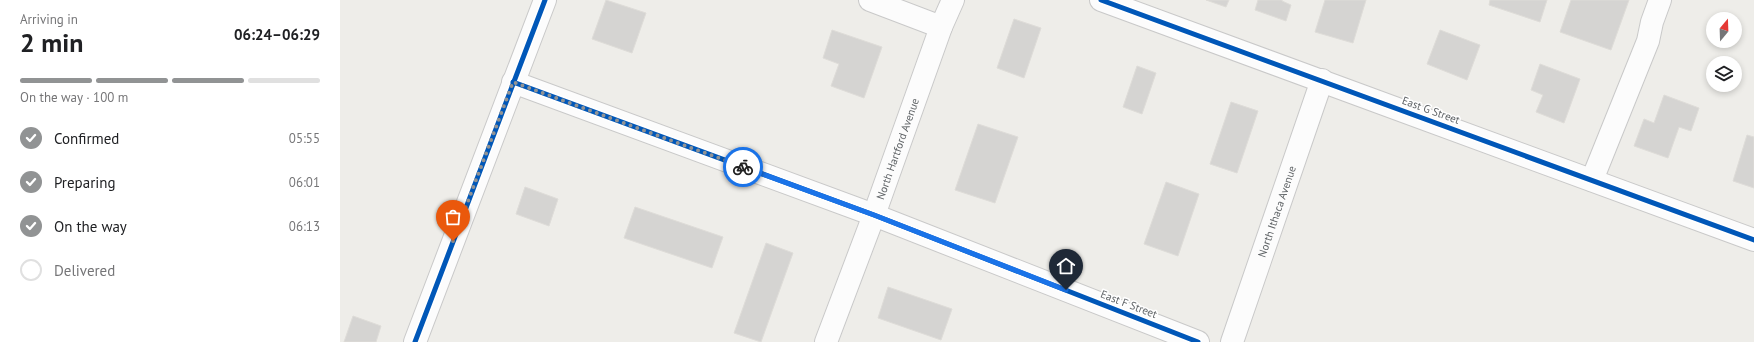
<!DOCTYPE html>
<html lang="en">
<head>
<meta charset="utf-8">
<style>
  :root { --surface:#fff; --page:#f2f2f2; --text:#202124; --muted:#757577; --line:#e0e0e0; --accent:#919394 }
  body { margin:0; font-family:"PT Sans",sans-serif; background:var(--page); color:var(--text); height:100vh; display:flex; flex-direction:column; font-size:15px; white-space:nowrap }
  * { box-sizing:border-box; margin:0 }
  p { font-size:13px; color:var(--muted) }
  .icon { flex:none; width:22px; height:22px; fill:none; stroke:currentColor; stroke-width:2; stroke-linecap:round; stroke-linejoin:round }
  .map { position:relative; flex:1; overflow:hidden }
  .panel { display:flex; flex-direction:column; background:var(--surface); width:340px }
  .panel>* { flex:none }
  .needle { width:26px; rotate:19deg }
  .fabs { position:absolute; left:1366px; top:12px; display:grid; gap:8px }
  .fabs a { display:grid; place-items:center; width:36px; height:36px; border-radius:50%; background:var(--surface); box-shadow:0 2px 6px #0003; font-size:20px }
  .pin { position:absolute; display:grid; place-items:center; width:34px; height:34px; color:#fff; margin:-41px -17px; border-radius:50% 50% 50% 0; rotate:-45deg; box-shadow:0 0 4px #0007 }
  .pin .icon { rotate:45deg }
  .courier { position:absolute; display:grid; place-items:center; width:40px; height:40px; margin:-20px; border:3px solid #1a73e8; border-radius:50%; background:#fff; color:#222; box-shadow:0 1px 5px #0007 }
  .summary em { font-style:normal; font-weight:700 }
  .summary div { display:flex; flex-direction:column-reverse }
  .summary { display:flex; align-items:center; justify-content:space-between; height:68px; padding:0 20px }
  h1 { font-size:26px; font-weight:700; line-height:30px }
  .bar { display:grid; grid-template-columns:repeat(4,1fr); gap:6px 4px; align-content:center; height:48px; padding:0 20px }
  .bar i { height:5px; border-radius:3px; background:var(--line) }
  .bar .selected { background:var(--accent) }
  .bar p { grid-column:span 4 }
  ol { padding:0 20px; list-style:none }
  li { display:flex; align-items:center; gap:12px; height:44px }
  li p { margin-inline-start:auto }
  li .icon { padding:4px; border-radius:50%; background:var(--accent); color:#fff; stroke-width:4 }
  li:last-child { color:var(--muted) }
  li i { width:22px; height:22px; border:2px solid var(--line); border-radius:50% }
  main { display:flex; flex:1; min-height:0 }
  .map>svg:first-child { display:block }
  .building { fill:#d5d4d2; stroke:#dedcd8 }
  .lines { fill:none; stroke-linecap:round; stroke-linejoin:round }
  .minor-casing { stroke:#c9c9c9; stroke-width:24 }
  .minor { stroke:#fcfcfc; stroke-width:22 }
  .cycleway-casing { stroke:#fff; stroke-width:8 }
  .cycleway { stroke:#0057b8; stroke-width:5 }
  .done { stroke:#919394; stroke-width:4; stroke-dasharray:0 7.2 }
  .route { stroke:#1a73e8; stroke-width:5 }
  .labels { text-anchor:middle; stroke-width:3; stroke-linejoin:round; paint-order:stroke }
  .street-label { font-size:11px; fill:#5f6366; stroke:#fff }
</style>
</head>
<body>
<main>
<section class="panel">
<div class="summary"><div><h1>2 min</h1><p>Arriving in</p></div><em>06:24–06:29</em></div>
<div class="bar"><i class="selected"></i><i class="selected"></i><i class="selected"></i><i></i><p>On the way · 100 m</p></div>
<ol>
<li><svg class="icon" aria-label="check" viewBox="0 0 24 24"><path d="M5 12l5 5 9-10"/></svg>Confirmed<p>05:55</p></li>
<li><svg class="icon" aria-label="check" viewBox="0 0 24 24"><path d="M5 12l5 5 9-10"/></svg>Preparing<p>06:01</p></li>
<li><svg class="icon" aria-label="check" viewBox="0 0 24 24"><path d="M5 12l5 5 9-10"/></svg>On the way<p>06:13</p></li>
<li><i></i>Delivered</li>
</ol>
</section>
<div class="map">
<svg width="1414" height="342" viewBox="0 0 1414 342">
  <rect width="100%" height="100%" fill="#eeede9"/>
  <g class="building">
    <polygon points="266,0 306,13 292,53 252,39"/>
    <polygon points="866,0 889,0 886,7"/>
    <polygon points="918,0 942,0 942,1 951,5 946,21 915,10"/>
    <polygon points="985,0 1026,0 1013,43 975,32"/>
    <polygon points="1150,0 1207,0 1200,22 1149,5"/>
    <polygon points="1231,0 1289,0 1271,50 1220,32"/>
    <polygon points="674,19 701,28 684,78 657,68"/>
    <polygon points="492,30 542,47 524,98 491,86 499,64 483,58"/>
    <polygon points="1100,30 1140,45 1127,80 1087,64"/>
    <polygon points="1200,64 1240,79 1224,123 1196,112 1203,95 1191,90"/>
    <polygon points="797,66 816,73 802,114 783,107"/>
    <polygon points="1324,95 1359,108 1351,131 1339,127 1328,158 1294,146 1304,119 1314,123"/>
    <polygon points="891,102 918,111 897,173 870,164"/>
    <polygon points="638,124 678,137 655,203 615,190"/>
    <polygon points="1407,135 1414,137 1414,188 1393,181"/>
    <polygon points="826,182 859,194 838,256 804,244"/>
    <polygon points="185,187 218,199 209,226 176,214"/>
    <polygon points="295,207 383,237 372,268 284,238"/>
    <polygon points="426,243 453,253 421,342 394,333"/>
    <polygon points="548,287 612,309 601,340 538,318"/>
    <polygon points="13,316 41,326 36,342 4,342"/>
  </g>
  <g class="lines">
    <g class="minor-casing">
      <g id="minor">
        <polyline points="530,0 601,27"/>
        <polyline points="761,0 1414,240"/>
        <polyline points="173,82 534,215 858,342"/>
        <polyline points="1252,180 1308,41 1312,22 1320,0"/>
        <polyline points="75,342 205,0"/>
        <path id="s1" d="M486 342 534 215 601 27 613 0"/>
        <path id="s2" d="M892 342 982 80"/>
      </g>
    </g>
    <use href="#minor" class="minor"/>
    <g class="cycleway-casing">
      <g id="cycleway">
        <polyline points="761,0 1414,240"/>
        <polyline points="173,82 534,215 858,342"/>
        <polyline points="75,342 205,0"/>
      </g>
    </g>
    <use href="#cycleway" class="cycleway"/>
  </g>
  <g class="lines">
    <polyline class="done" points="113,241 173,82 403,167"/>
    <polyline class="route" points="403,167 534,215 726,290"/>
  </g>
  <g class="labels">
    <g class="street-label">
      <text transform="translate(1091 110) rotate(20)" y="4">East G Street</text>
      <text dy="4" stroke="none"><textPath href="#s1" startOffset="206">North Hartford Avenue</textPath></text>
      <text dy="4" stroke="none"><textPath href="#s2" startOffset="138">North Ithaca Avenue</textPath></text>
      <text transform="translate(789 304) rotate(21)" y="4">East F Street</text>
    </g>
  </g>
</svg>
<div class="fabs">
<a><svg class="needle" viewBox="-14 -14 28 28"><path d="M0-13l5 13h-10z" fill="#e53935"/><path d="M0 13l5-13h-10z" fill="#757577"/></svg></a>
<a><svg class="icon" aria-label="layers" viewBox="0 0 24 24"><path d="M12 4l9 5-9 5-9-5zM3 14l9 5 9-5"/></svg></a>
</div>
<div class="pin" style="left:113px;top:241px;background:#ea580c"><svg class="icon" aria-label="bag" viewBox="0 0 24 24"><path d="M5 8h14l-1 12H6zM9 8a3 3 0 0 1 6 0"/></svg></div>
<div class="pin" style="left:726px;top:290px;background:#1f2937"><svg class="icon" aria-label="home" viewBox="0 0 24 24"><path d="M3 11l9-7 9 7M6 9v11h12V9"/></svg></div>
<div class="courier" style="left:403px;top:167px"><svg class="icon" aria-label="bike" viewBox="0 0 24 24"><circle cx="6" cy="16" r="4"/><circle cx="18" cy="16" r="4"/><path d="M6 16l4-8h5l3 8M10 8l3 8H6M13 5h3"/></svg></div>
</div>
</main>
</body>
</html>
